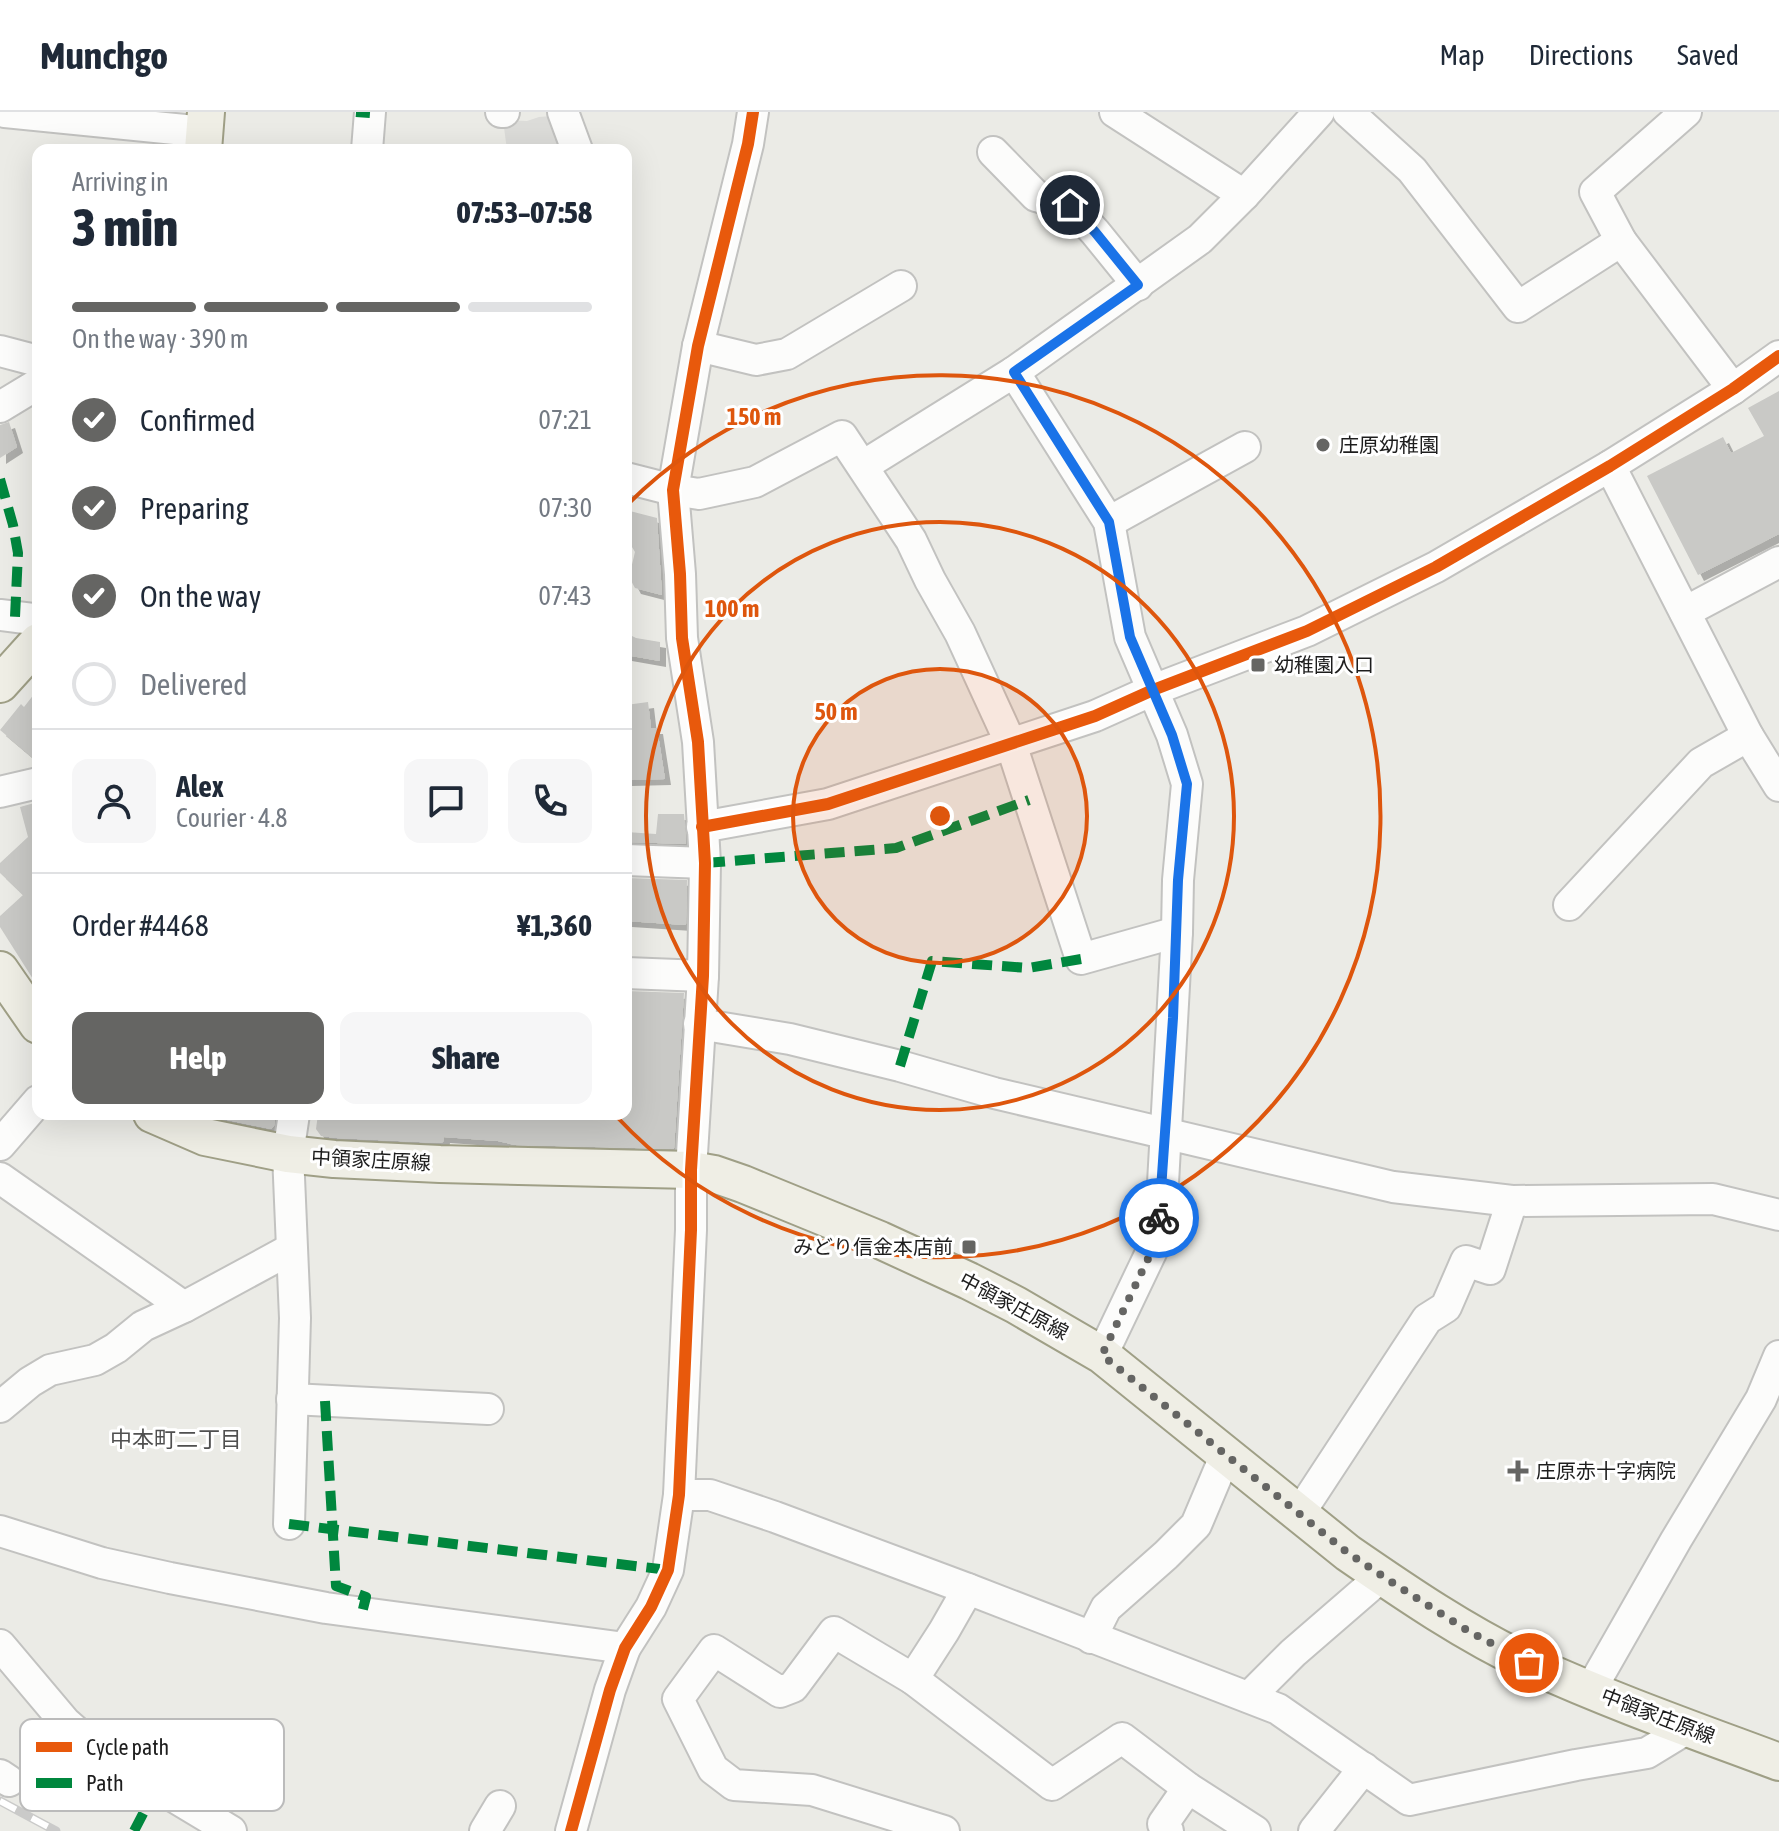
<!DOCTYPE html>
<html lang="en">
<head>
<meta charset="utf-8">
<style>
  :root { --surface:#fff; --page:#f6f6f7; --text:#1f2937; --muted:#747a83; --line:#e0e1e3; --accent:#656563 }
  body { margin:0; font-family:"Asap Condensed","Noto Sans JP",sans-serif; background:var(--page); color:var(--text); height:100vh; display:flex; flex-direction:column; font-size:30px; white-space:nowrap }
  * { box-sizing:border-box; margin:0 }
  p { font-size:26px; color:var(--muted) }
  .icon { flex:none; width:44px; height:44px; fill:none; stroke:currentColor; stroke-width:2; stroke-linecap:round; stroke-linejoin:round }
  .map { position:relative; flex:1; overflow:hidden }
  .sheet { position:absolute; left:32px; top:32px; width:600px; height:976px; display:flex; flex-direction:column; background:var(--surface); border-radius:16px; box-shadow:0 8px 32px #0002 }
  .sheet>* { flex:none }
  .pin { position:absolute; display:grid; place-items:center; width:68px; height:68px; color:#fff; margin:-34px; border:4px solid #fff; border-radius:50%; box-shadow:0 2px 8px #0007 }
  .courier { position:absolute; display:grid; place-items:center; width:80px; height:80px; margin:-40px; border:6px solid #1a73e8; border-radius:50%; background:#fff; color:#222; box-shadow:0 2px 10px #0007 }
  .head em { font-style:normal; font-weight:800 }
  .head div { display:flex; flex-direction:column-reverse }
  .head { display:flex; align-items:center; justify-content:space-between; height:136px; padding:0 40px }
  h1 { font-size:52px; font-weight:800; line-height:60px }
  .bar { display:grid; grid-template-columns:repeat(4,1fr); gap:12px 8px; align-content:center; height:96px; padding:0 40px }
  .bar i { height:10px; border-radius:6px; background:var(--line) }
  .bar .current { background:var(--accent) }
  .bar p { grid-column:span 4 }
  .line { display:flex; align-items:center; gap:20px; padding:0 40px; border-top:2px solid var(--line) }
  .line div { flex:1 }
  .round { display:grid; place-items:center; flex:none; width:84px; height:84px; border-radius:16px; background:var(--page) }
  ol { padding:0 40px; list-style:none }
  li { display:flex; align-items:center; gap:24px; height:88px }
  li p { margin-inline-start:auto }
  li .icon { padding:8px; border-radius:50%; background:var(--accent); color:#fff; stroke-width:4 }
  li:last-child { color:var(--muted) }
  li i { width:44px; height:44px; border:4px solid var(--line); border-radius:50% }
  .action { display:flex; gap:16px; margin-top:auto; padding:16px 40px }
  .action a { flex:1; height:92px; border-radius:16px; background:var(--accent); color:#fff; font-size:32px; font-weight:800; line-height:92px; text-align:center }
  .action a+a { background:var(--page); color:var(--text) }
  header { display:flex; align-items:center; gap:48px; box-sizing:border-box; height:112px; padding:0 40px; background:var(--surface); border-bottom:2px solid var(--line) }
  header strong { font-size:38px }
  nav { display:flex; gap:44px; margin-inline-start:auto; font-size:28px }
  .map>svg:first-child { display:block }
  .parking { fill:#dcdcd9 }
  .building { fill:#c9c9c6; filter:url(#shadow) }
  .lines { fill:none; stroke-linecap:round; stroke-linejoin:round }
  .minor-casing { stroke:#c2c2c0; stroke-width:34 }
  .major-casing { stroke:#9f9f86; stroke-width:40 }
  .minor { stroke:#fcfcfb; stroke-width:30 }
  .major { stroke:#efeee5; stroke-width:36 }
  .rail-casing { stroke:#cacac9; stroke-width:9 }
  .rail { stroke:#fff; stroke-width:6; stroke-dasharray:18; stroke-linecap:butt }
  .quiet { stroke:#00873e; stroke-width:10; stroke-dasharray:20 10; stroke-linecap:butt }
  .cycleway-casing { stroke:#fff; stroke-width:17 }
  .cycleway { stroke:#e8590c; stroke-width:12 }
  .done { stroke:#656563; stroke-width:8; stroke-dasharray:0 14.4 }
  .route { stroke:#1a73e8; stroke-width:10 }
  .ring { fill:none; stroke:#de560d; stroke-width:4 }
  .poi-dot { fill:#656563; stroke:#fff; stroke-width:3 }
  .labels { text-anchor:middle; stroke-width:6; stroke-linejoin:round; paint-order:stroke }
  .poi-label { font-size:20px; fill:#1d1d1d; stroke:#fff; text-anchor:start }
  .street-label { font-size:20px; fill:#1d1d1d; stroke:#fff }
  .neighbourhood-label { font-size:22px; fill:#505050; stroke:#fff }
  .key { fill:#fff; stroke:#bbb; stroke-width:2 }
  .key-label { font-size:22px; fill:#1d1d1d }
  .centre { fill:#de560d; stroke:#fff; stroke-width:4 }
  .ring-label { font-size:24px; text-anchor:middle; font-weight:bold; fill:#de560d; stroke:#fff; stroke-width:6; stroke-linejoin:round; paint-order:stroke }
</style>
</head>
<body>
<header>
<strong>Munchgo</strong>
<nav><a>Map</a><a>Directions</a><a>Saved</a></nav>
</header>
<div class="map">
<svg width="1779" height="1719" viewBox="0 0 1779 1719">
  <defs>
    <filter id="shadow"><feDropShadow dx="6" dy="6" stdDeviation="0" flood-color="#0004"/></filter>
  </defs>
  <rect width="100%" height="100%" fill="#ebebe6"/>
  <polygon class="parking" points="552,4 567,38 507,38 503,8 527,9 539,5"/>
  <g class="building">
    <polygon points="1779,279 1779,422 1698,463 1647,364 1723,325 1731,341 1764,324 1748,296"/>
    <polygon points="9,310 17,335 0,346 0,313"/>
    <polygon points="626,398 657,406 662,483 635,476 629,465 635,440 626,425"/>
    <polygon points="626,521 636,526 660,530 660,549 626,543"/>
    <polygon points="38,577 38,650 0,618 21,592 24,595"/>
    <polygon points="648,590 651,616 657,616 665,667 626,668 626,593"/>
    <polygon points="38,690 38,875 0,815 0,804 23,783 0,761 0,751 28,725 20,695"/>
    <polygon points="658,702 684,702 686,732 626,730 626,720 656,722"/>
    <polygon points="626,766 687,768 686,813 626,809"/>
    <polygon points="626,879 684,881 674,1037 515,1033 498,1029 444,1025 443,1030 440,1031 336,1026 321,1024 316,1017 318,1002 626,1002"/>
    <polygon points="214,1002 276,1002 274,1014 271,1017 213,1005"/>
  </g>
  <g class="lines">
    <g class="minor-casing">
      <g id="minor">
        <polyline points="5,0 205,20"/>
        <polyline points="501,0 504,0"/>
        <polyline points="563,0 577,38"/>
        <polyline points="1115,0 1244,83"/>
        <polyline points="1348,0 1412,58 1518,195 1621,129 1733,277"/>
        <polyline points="367,38 370,0"/>
        <polyline points="993,40 1036,84 1070,93 1095,120 1138,173"/>
        <polyline points="1621,129 1595,80 1686,0"/>
        <polyline points="698,234 756,248 787,242 901,174"/>
        <polyline points="0,239 38,249"/>
        <polyline points="1014,260 1109,410 1130,525 1172,623 1187,672 1178,768 1177,820 1162,1089 1156,1130 1102,1243"/>
        <polyline points="0,295 38,272"/>
        <polyline points="863,354 1014,260 1200,127 1244,83 1319,0"/>
        <polyline points="1610,354 1748,624 1779,674"/>
        <polyline points="626,366 673,378 699,382 755,370 842,324 911,428 930,468 960,521 1011,632 1081,847 1177,820"/>
        <polyline points="1109,410 1245,335"/>
        <polyline points="1685,500 1779,450"/>
        <polyline points="0,503 33,507 38,506"/>
        <polyline points="0,680 38,671"/>
        <polyline points="702,715 828,692 1095,604 1153,578 1307,519 1436,455 1610,354 1733,277 1779,244"/>
        <polyline points="626,748 705,751"/>
        <polyline points="1569,793 1701,651 1748,624"/>
        <polyline points="626,861 703,864"/>
        <polyline points="699,912 790,927 900,954 994,981 1393,1075 1512,1089 1713,1087 1779,1103"/>
        <polyline points="0,1033 38,989"/>
        <polyline points="0,1066 184,1195"/>
        <polyline points="292,1287 488,1297"/>
        <polyline points="0,1295 30,1270 50,1258 95,1248 116,1236 143,1214 184,1195 291,1137"/>
        <polyline points="679,1383 710,1383 775,1405 968,1477 1278,1597 1409,1688 1576,1653 1647,1641 1688,1616"/>
        <polyline points="1299,1402 1427,1207 1446,1195 1466,1149 1490,1157 1512,1089"/>
        <polyline points="289,1412 295,1206 288,1042 294,1002"/>
        <polyline points="0,1419 102,1451 170,1466 326,1496 625,1536"/>
        <polyline points="968,1477 944,1519 913,1567 1052,1673 1122,1626 1188,1676 1255,1719"/>
        <polyline points="1091,1526 1106,1496 1166,1443 1196,1413 1226,1342"/>
        <polyline points="0,1533 65,1610 98,1639 231,1719"/>
        <polyline points="913,1567 834,1520 793,1575 780,1580 714,1538 678,1587 713,1657 734,1673 812,1678 944,1719"/>
        <polyline points="1591,1577 1676,1428 1761,1287 1779,1244"/>
        <polyline points="1249,1585 1293,1541 1382,1464"/>
        <polyline points="0,1663 9,1669"/>
        <polyline points="485,1719 500,1694"/>
        <polyline points="571,1719 610,1578 625,1536 651,1495 668,1458 679,1383 691,1118 691,1058 703,864 705,751 698,630 682,526 680,462 673,378 698,234 748,32 753,0"/>
        <polyline points="1168,1719 1163,1712 1188,1676"/>
        <polyline points="1314,1719 1364,1656"/>
      </g>
    </g>
    <g class="major-casing">
      <g id="major">
        <polyline points="203,38 206,0"/>
        <polyline points="0,572 38,530"/>
        <polyline points="0,858 38,913"/>
        <path d="M152 1002 205 1025 288 1042 334 1047 440 1052 691 1058 714 1062 743 1072 880 1128 969 1169 1016 1193 1102 1243 1348 1441C1406 1481 1466 1522 1530 1552 1611 1589 1696 1619 1779 1650"/>
      </g>
    </g>
    <use href="#minor" class="minor"/>
    <use href="#major" class="major"/>
    <g class="rail-casing">
      <polyline id="rail" points="0,1689 56,1719"/>
    </g>
    <use href="#rail" class="rail"/>
    <g class="quiet">
      <polyline points="356,0 370,1"/>
      <polyline points="0,367 13,413 18,441 15,505"/>
      <polyline points="705,751 896,736 1029,688"/>
      <polyline points="900,954 932,849 1028,856 1081,847"/>
      <polyline points="325,1289 336,1474 366,1485 362,1501"/>
      <polyline points="289,1412 668,1458"/>
      <polyline points="134,1719 157,1675"/>
    </g>
    <g class="cycleway-casing">
      <g id="cycleway">
        <polyline points="702,715 828,692 1095,604 1153,578 1307,519 1436,455 1610,354 1733,277 1779,244"/>
        <polyline points="571,1719 610,1578 625,1536 651,1495 668,1458 679,1383 691,1118 691,1058 703,864 705,751 698,630 682,526 680,462 673,378 698,234 748,32 753,0"/>
      </g>
    </g>
    <use href="#cycleway" class="cycleway"/>
  </g>
  <g class="lines">
    <polyline class="done" points="1159,1106 1156,1130 1102,1243 1348,1441 1396,1473 1470,1520 1529,1551"/>
    <polyline class="route" points="1070,93 1095,120 1138,173 1014,260 1109,410 1130,525 1172,623 1187,672 1178,768 1173,906 1159,1106"/>
  </g>
  <circle cx="940" cy="704" r="147" fill="#de560d" fill-opacity=".12"/>
  <g class="ring">
    <circle cx="940" cy="704" r="147"/>
    <circle cx="940" cy="704" r="294"/>
    <path d="M628 392A441 441 0 1 1 617 1005"/>
  </g>
  <g class="poi-dot">
    <circle cx="1323" cy="333" r="8"/>
    <rect x="1250" y="545" width="16" height="16" rx="4"/>
    <rect x="961" y="1127" width="16" height="16" rx="4"/>
    <path d="M1514 1347h8v8h8v8h-8v8h-8v-8h-8v-8h8z"/>
  </g>
  <g class="labels">
    <g class="poi-label">
      <text x="1339" y="340">庄原幼稚園</text>
      <text x="1274" y="560">幼稚園入口</text>
      <text x="953" y="1142" text-anchor="end">みどり信金本店前</text>
      <text x="1536" y="1366">庄原赤十字病院</text>
    </g>
    <g class="street-label">
      <text transform="translate(371 1048) rotate(3)" y="7">中領家庄原線</text>
      <text transform="translate(1014 1194) rotate(28)" y="7">中領家庄原線</text>
      <text transform="translate(1658 1604) rotate(21)" y="7">中領家庄原線</text>
    </g>
    <g class="neighbourhood-label">
      <text x="176" y="1335">中本町二丁目</text>
    </g>
  </g>
  <rect x="20" y="1607" width="264" height="92" rx="12" class="key"/>
  <rect x="36" y="1630" width="36" height="10" fill="#e8590c"/>
  <rect x="36" y="1666" width="36" height="10" fill="#00873e"/>
  <g class="key-label">
    <text x="86" y="1643">Cycle path</text>
    <text x="86" y="1679">Path</text>
  </g>
  <circle cx="940" cy="704" r="12" class="centre"/>
  <g class="ring-label">
    <text x="754" y="313">150 m</text>
    <text x="732" y="505">100 m</text>
    <text x="836" y="608">50 m</text>
  </g>
</svg>
<div class="pin" style="left:1529px;top:1551px;background:#ea580c"><svg class="icon" aria-label="bag" viewBox="0 0 24 24"><path d="M5 8h14l-1 12H6zM9 8a3 3 0 0 1 6 0"/></svg></div>
<div class="pin" style="left:1070px;top:93px;background:#1f2937"><svg class="icon" aria-label="home" viewBox="0 0 24 24"><path d="M3 11l9-7 9 7M6 9v11h12V9"/></svg></div>
<div class="courier" style="left:1159px;top:1106px"><svg class="icon" aria-label="bike" viewBox="0 0 24 24"><circle cx="6" cy="16" r="4"/><circle cx="18" cy="16" r="4"/><path d="M6 16l4-8h5l3 8M10 8l3 8H6M13 5h3"/></svg></div>
<section class="sheet">
<div class="head"><div><h1>3 min</h1><p>Arriving in</p></div><em>07:53–07:58</em></div>
<div class="bar"><i class="current"></i><i class="current"></i><i class="current"></i><i></i><p>On the way · 390 m</p></div>
<ol>
<li><svg class="icon" aria-label="check" viewBox="0 0 24 24"><path d="M5 12l5 5 9-10"/></svg>Confirmed<p>07:21</p></li>
<li><svg class="icon" aria-label="check" viewBox="0 0 24 24"><path d="M5 12l5 5 9-10"/></svg>Preparing<p>07:30</p></li>
<li><svg class="icon" aria-label="check" viewBox="0 0 24 24"><path d="M5 12l5 5 9-10"/></svg>On the way<p>07:43</p></li>
<li><i></i>Delivered</li>
</ol>
<div class="line" style="height:144px"><a class="round"><svg class="icon" aria-label="person" viewBox="0 0 24 24"><circle cx="12" cy="8" r="4"/><path d="M4 21q1-7 8-7t8 7"/></svg></a><div><b>Alex</b><p>Courier · 4.8</p></div><a class="round"><svg class="icon" aria-label="chat" viewBox="0 0 24 24"><path d="M4 5h16v11H9l-5 4z"/></svg></a><a class="round"><svg class="icon" aria-label="phone" viewBox="0 0 24 24"><path d="M5 4h4l2 5-3 2q2 4 5 5l2-3 5 2v4C11 20 4 13 5 4z"/></svg></a></div>
<div class="line" style="height:104px"><div>Order #4468</div><b>¥1,360</b></div>
<div class="action"><a>Help</a><a>Share</a></div>
</section>
</div>
</body>
</html>
